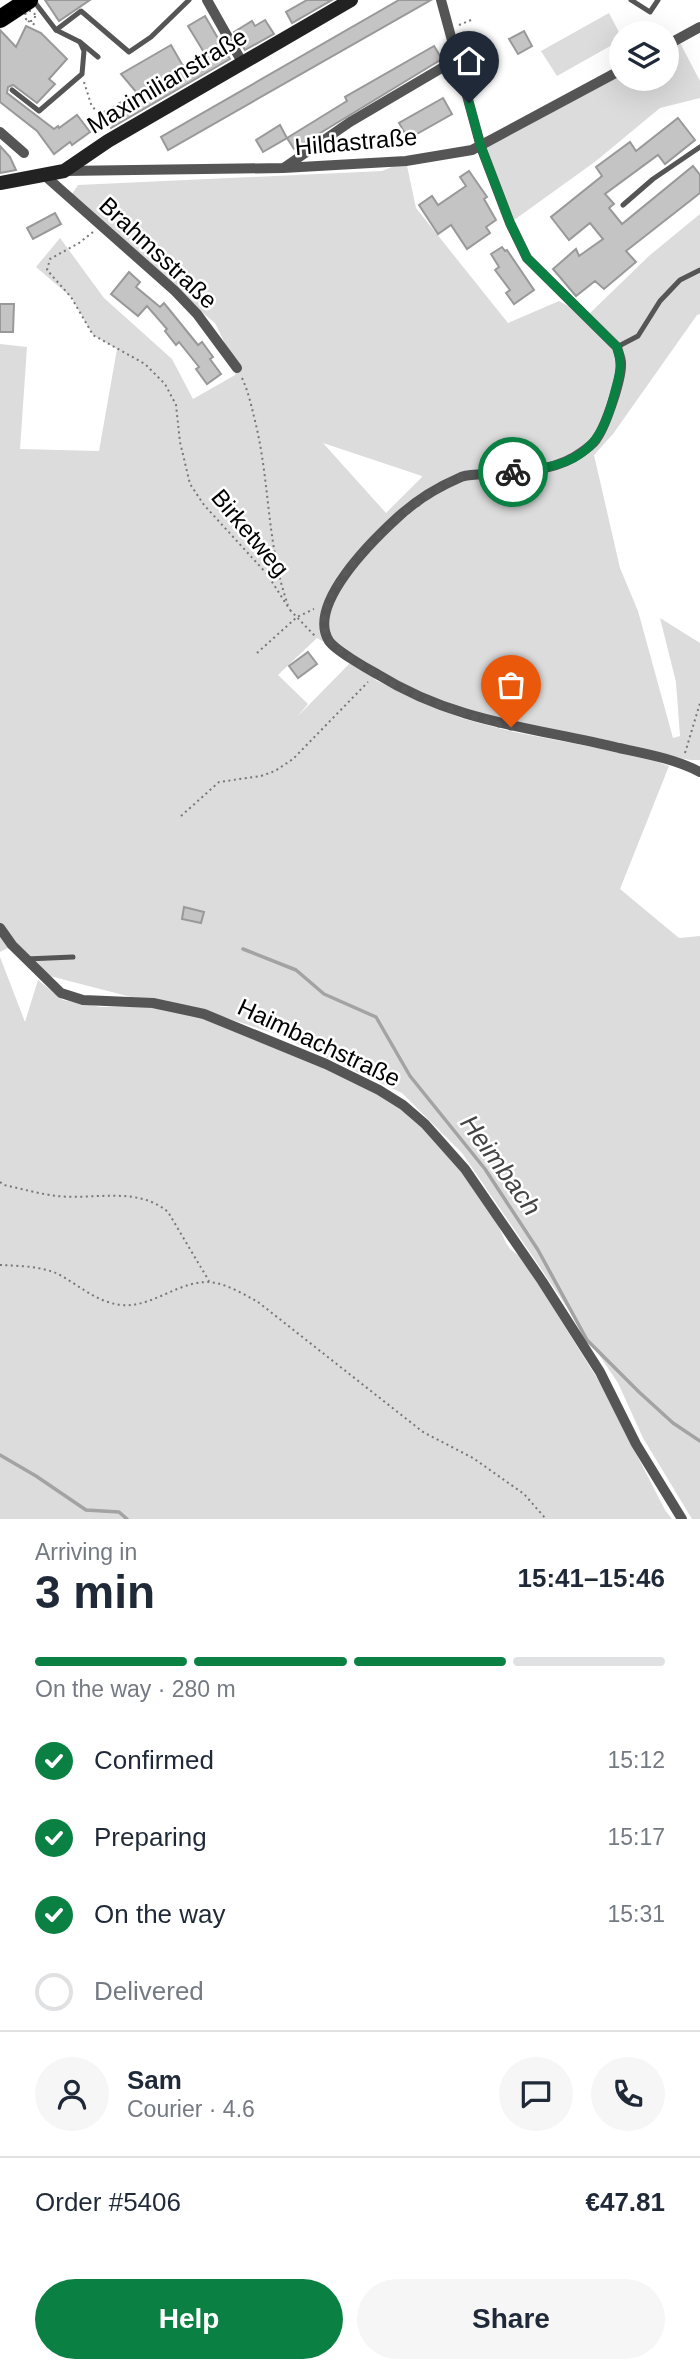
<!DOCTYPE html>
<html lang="en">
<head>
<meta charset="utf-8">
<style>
  :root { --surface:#fff; --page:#f6f6f7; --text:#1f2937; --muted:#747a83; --line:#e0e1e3; --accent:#0b8043 }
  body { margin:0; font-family:Arial,sans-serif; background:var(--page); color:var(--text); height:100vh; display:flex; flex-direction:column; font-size:26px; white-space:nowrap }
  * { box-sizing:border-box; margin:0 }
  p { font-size:23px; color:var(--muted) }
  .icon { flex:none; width:38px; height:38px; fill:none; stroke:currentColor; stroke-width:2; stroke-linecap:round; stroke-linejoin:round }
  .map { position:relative; height:1519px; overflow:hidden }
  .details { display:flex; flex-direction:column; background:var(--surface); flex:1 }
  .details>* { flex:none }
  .controls { position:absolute; left:609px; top:21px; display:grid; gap:14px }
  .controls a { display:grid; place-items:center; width:70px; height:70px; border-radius:50%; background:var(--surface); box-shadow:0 7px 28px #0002; font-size:35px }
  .pin { position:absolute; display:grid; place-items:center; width:60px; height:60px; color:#fff; margin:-72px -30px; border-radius:50% 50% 50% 0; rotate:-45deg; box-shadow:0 0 7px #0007 }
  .pin .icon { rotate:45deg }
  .courier { position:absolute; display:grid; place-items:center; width:70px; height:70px; margin:-35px; border:5px solid #0b8043; border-radius:50%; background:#fff; color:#222; box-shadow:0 2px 9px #0007 }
  .overview em { font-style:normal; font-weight:700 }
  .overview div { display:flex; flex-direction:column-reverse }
  .overview { display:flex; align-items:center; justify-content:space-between; height:119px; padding:0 35px }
  h1 { font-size:46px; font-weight:700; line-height:52px }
  .bar { display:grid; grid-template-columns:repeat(4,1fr); gap:10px 7px; align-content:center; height:84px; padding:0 35px }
  .bar i { height:9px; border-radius:5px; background:var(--line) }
  .bar .active { background:var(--accent) }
  .bar p { grid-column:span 4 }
  .line { display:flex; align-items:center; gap:18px; padding:0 35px; border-top:2px solid var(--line) }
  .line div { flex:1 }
  .round { display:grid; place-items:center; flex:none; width:74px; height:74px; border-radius:37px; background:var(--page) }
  ol { padding:0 35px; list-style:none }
  li { display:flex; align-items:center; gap:21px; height:77px }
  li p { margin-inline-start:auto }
  li .icon { padding:7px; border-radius:50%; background:var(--accent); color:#fff; stroke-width:4 }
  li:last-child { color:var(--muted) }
  li i { width:38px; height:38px; border:4px solid var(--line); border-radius:50% }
  .cta { display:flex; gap:14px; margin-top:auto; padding:14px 35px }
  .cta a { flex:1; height:80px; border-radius:42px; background:var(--accent); color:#fff; font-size:28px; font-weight:700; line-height:80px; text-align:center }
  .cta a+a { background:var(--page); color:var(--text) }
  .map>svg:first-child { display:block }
  .green { fill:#dcdcdc; fill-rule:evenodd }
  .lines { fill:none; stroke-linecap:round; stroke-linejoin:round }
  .stream { stroke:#a3a3a3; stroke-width:3.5 }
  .building { fill:#c4c4c4; stroke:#999; stroke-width:2 }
  .primary-casing { stroke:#dbdbdb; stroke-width:19 }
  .path { stroke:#777; stroke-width:2; stroke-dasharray:2 3.5; stroke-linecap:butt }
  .lane { stroke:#555; stroke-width:5 }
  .street { stroke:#555; stroke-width:10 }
  .secondary { stroke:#222; stroke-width:14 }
  .primary { stroke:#000; stroke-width:18 }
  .done { stroke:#595959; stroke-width:7; stroke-dasharray:0 12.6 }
  .route { stroke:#0b8043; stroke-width:9 }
  .labels { text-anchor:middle; stroke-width:5; stroke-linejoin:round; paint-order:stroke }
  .street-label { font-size:24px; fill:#000; stroke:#fff }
  .water-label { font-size:26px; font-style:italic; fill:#444; stroke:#fff }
</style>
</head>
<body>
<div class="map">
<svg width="700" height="1519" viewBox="0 0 700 1519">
  <rect width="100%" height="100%" fill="#fff"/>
  <g class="green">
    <polygon points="609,13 621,36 621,40 557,76 541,51"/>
    <polygon points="678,39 700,81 700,98 660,108 596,161 510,223 481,147 621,70 621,79 667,79 667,45"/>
    <path d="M406 161 416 208 508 323 559 301 587 316 650 255 700 214V314L697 315 613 434 594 455 620 568 638 611 673 738 680 736 676 682 660 618 700 643V760H690L538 729 447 704 356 662 377 681 461 718 509 731 644 757 669 766 620 889 679 938 700 936V1519H692L643 1438 618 1383 527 1248 462 1153 402 1093 276 1034 196 1008 131 997 42 974 13 945 0 952V344L27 347 20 449 99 451 117 349 93 335 71 297 36 267 60 238 104 298 172 359 193 399 235 375 237 368 215 323 175 291 72 194 78 185 382 171ZM323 443 422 476V477L386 513ZM317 638 353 660 297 717 308 704 278 675Z"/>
    <polygon points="0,957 25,1022 38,980 63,1000 101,1007 161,1006 207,1018 322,1063 396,1104 433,1134 486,1198 506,1243 510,1249 522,1258 600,1383 665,1510 672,1519 0,1519"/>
  </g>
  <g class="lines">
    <g class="stream">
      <polyline points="243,949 296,970 324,994 376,1017 410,1076 485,1169 538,1250 587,1340 639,1392 673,1423 700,1441"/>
      <polyline points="0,1455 36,1476 86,1510 119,1512 127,1519"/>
    </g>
  </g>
  <g class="building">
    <polygon points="45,0 90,0 59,21"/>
    <polygon points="307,0 332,0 292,23 286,12"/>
    <polygon points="399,0 431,0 168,150 161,137"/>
    <polygon points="205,16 230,59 111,128 102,113 137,93 121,74 171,45 183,66 205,54 188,26"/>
    <polygon points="265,20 274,34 245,50 234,32 252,21 255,26"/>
    <polygon points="26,26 41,33 67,59 49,79 55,84 37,103 13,85 8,87 7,93 54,129 58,126 59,128 77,115 90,132 72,145 70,142 54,154 37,131 0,102 0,30 16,47"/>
    <polygon points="524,31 532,46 518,54 509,39"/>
    <polygon points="434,46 442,59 294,149 287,138 347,101 345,97"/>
    <polygon points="443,98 452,114 408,139 399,123"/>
    <polygon points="678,118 695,140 665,164 658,155 605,194 614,204 609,208 622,224 693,166 700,175 700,193 626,251 636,262 604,289 595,281 576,296 553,269 576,249 579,256 603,239 590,223 569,240 551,217 602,176 596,167 630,142 636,151"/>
    <polygon points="280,125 287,138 263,152 256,140"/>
    <polygon points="0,146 10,157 16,170 0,173"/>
    <polygon points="469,171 487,197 484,199 496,220 486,227 490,233 467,249 451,225 438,234 419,205 432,196 438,205 466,186 460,177"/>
    <polygon points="55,213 61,224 33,239 27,228"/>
    <polygon points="502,247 505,251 507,250 534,290 514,304 506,293 510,290 495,270 499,267 491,254"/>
    <polygon points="129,272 140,282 136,287 160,307 164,303 198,345 202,342 213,357 210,359 221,374 207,384 196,369 199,367 179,342 176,345 165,331 167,329 147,306 138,316 111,294"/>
    <polygon points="0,304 14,304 13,332 0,332"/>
    <polygon points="308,652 317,664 298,678 289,666"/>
    <polygon points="184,907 204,912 201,923 182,919"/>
  </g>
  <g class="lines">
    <g class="primary-casing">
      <polyline id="primary" points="0,19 29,0"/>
    </g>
    <g class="path">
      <circle cx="30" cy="16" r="5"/>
      <polyline points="28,21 35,25"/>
      <polyline points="459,25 471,20"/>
      <polyline points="84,82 91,104 106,126"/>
      <polyline points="93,232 79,243 50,259 47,270 71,297 93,335 145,364 165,384 176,405 180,442 190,484 204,505 267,574 290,610"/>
      <path d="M242 378C249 393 252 409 256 425 270 484 267 547 288 605"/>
      <polyline points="290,610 315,636"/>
      <polyline points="257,653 297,617 314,609"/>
      <polyline points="685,753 700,703"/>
      <polyline points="181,816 219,782 261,776 275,771 293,759 368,682"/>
      <path d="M0 1182 4 1185C22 1189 40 1194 57 1196 94 1200 138 1186 168 1212L209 1281"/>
      <path d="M0 1265C19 1266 41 1266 58 1274 79 1285 96 1302 121 1305 152 1308 176 1282 208 1282 226 1283 243 1294 258 1302L423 1432 473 1458 524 1494 546 1519"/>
    </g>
    <g class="lane">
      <polyline points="33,0 56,30 80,42 98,57"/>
      <polyline points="631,0 650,12 658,0"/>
      <polyline points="56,30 81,11 129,52 151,37 189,0"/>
      <polyline points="12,90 39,111 82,74 84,51 80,42"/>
      <polyline points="623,205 653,179 700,147"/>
      <polyline points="617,347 638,336 660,301 680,280 700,270"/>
      <polyline points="26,959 73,957"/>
    </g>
    <g class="street">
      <polyline points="207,0 242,62"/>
      <path d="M441 0 481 147 510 223 527 258 617 347C618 352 621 358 621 363 622 378 606 425 597 438 594 444 587 448 582 452 554 473 518 471 485 474 477 475 466 474 459 478 438 487 414 502 397 518 373 540 306 605 329 641 335 650 366 668 377 674 456 723 532 727 619 748 647 754 675 759 700 772"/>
      <polyline points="667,45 700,27"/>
      <polyline points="0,132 24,153"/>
      <polyline points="285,167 350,122 457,59"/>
      <polyline points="64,171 283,168 406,161 472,150 621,70"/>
      <polyline points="43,174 175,291 197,314 237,368"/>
      <polyline points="0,928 12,945 61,993 83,1000 153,1003 204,1014 326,1064 379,1090 403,1105 425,1124 465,1169 542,1281 600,1372 636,1444 682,1519"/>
    </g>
    <polyline class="secondary" points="0,183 64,171 108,141 351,0"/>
    <use href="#primary" class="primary"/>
  </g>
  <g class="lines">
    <path class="done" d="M511 727C454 713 398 692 350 657 344 653 333 647 329 641 297 593 421 492 460 477 475 471 497 473 513 472"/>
    <path class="route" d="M469 103 481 147 510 223 527 258 617 347C623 368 619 375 614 395 599 456 572 466 513 472"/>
  </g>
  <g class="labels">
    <g class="street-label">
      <text transform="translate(167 81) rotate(-31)" y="8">Maximilianstraße</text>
      <text transform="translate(356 142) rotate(-5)" y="8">Hildastraße</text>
      <text transform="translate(158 253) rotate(43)" y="8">Brahmsstraße</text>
      <text transform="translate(250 533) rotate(50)" y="8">Birketweg</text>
      <text transform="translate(319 1043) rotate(25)" y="8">Haimbachstraße</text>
    </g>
    <g class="water-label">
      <text transform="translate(501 1165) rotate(54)" y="9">Heimbach</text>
    </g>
  </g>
</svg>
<div class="controls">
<a><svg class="icon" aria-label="layers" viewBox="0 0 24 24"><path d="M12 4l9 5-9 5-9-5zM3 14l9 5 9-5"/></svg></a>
</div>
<div class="pin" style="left:511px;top:727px;background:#ea580c"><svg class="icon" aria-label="bag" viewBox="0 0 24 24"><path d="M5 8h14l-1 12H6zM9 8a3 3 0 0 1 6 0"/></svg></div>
<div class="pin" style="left:469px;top:103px;background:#1f2937"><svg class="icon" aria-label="home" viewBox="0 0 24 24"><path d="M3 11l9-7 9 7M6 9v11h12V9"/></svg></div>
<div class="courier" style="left:513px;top:472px"><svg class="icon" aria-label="bike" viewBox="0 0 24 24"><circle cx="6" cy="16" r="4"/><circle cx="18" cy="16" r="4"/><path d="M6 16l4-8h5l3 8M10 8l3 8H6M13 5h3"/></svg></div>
</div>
<section class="details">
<div class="overview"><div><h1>3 min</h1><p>Arriving in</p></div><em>15:41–15:46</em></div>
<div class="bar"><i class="active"></i><i class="active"></i><i class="active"></i><i></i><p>On the way · 280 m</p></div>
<ol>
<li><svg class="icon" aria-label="check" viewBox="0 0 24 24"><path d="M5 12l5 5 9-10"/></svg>Confirmed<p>15:12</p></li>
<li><svg class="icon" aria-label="check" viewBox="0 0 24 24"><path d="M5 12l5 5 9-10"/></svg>Preparing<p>15:17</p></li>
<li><svg class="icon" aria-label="check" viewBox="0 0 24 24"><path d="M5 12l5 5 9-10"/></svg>On the way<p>15:31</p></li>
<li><i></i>Delivered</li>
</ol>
<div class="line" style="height:126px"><a class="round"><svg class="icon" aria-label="person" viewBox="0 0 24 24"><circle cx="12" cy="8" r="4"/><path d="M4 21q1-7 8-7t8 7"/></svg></a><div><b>Sam</b><p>Courier · 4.6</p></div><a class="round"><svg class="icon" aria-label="chat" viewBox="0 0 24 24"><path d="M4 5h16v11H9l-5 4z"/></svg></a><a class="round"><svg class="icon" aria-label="phone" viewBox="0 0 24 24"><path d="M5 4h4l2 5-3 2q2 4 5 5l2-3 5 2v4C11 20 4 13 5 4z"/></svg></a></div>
<div class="line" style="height:91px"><div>Order #5406</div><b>€47.81</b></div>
<div class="cta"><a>Help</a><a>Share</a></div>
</section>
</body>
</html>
